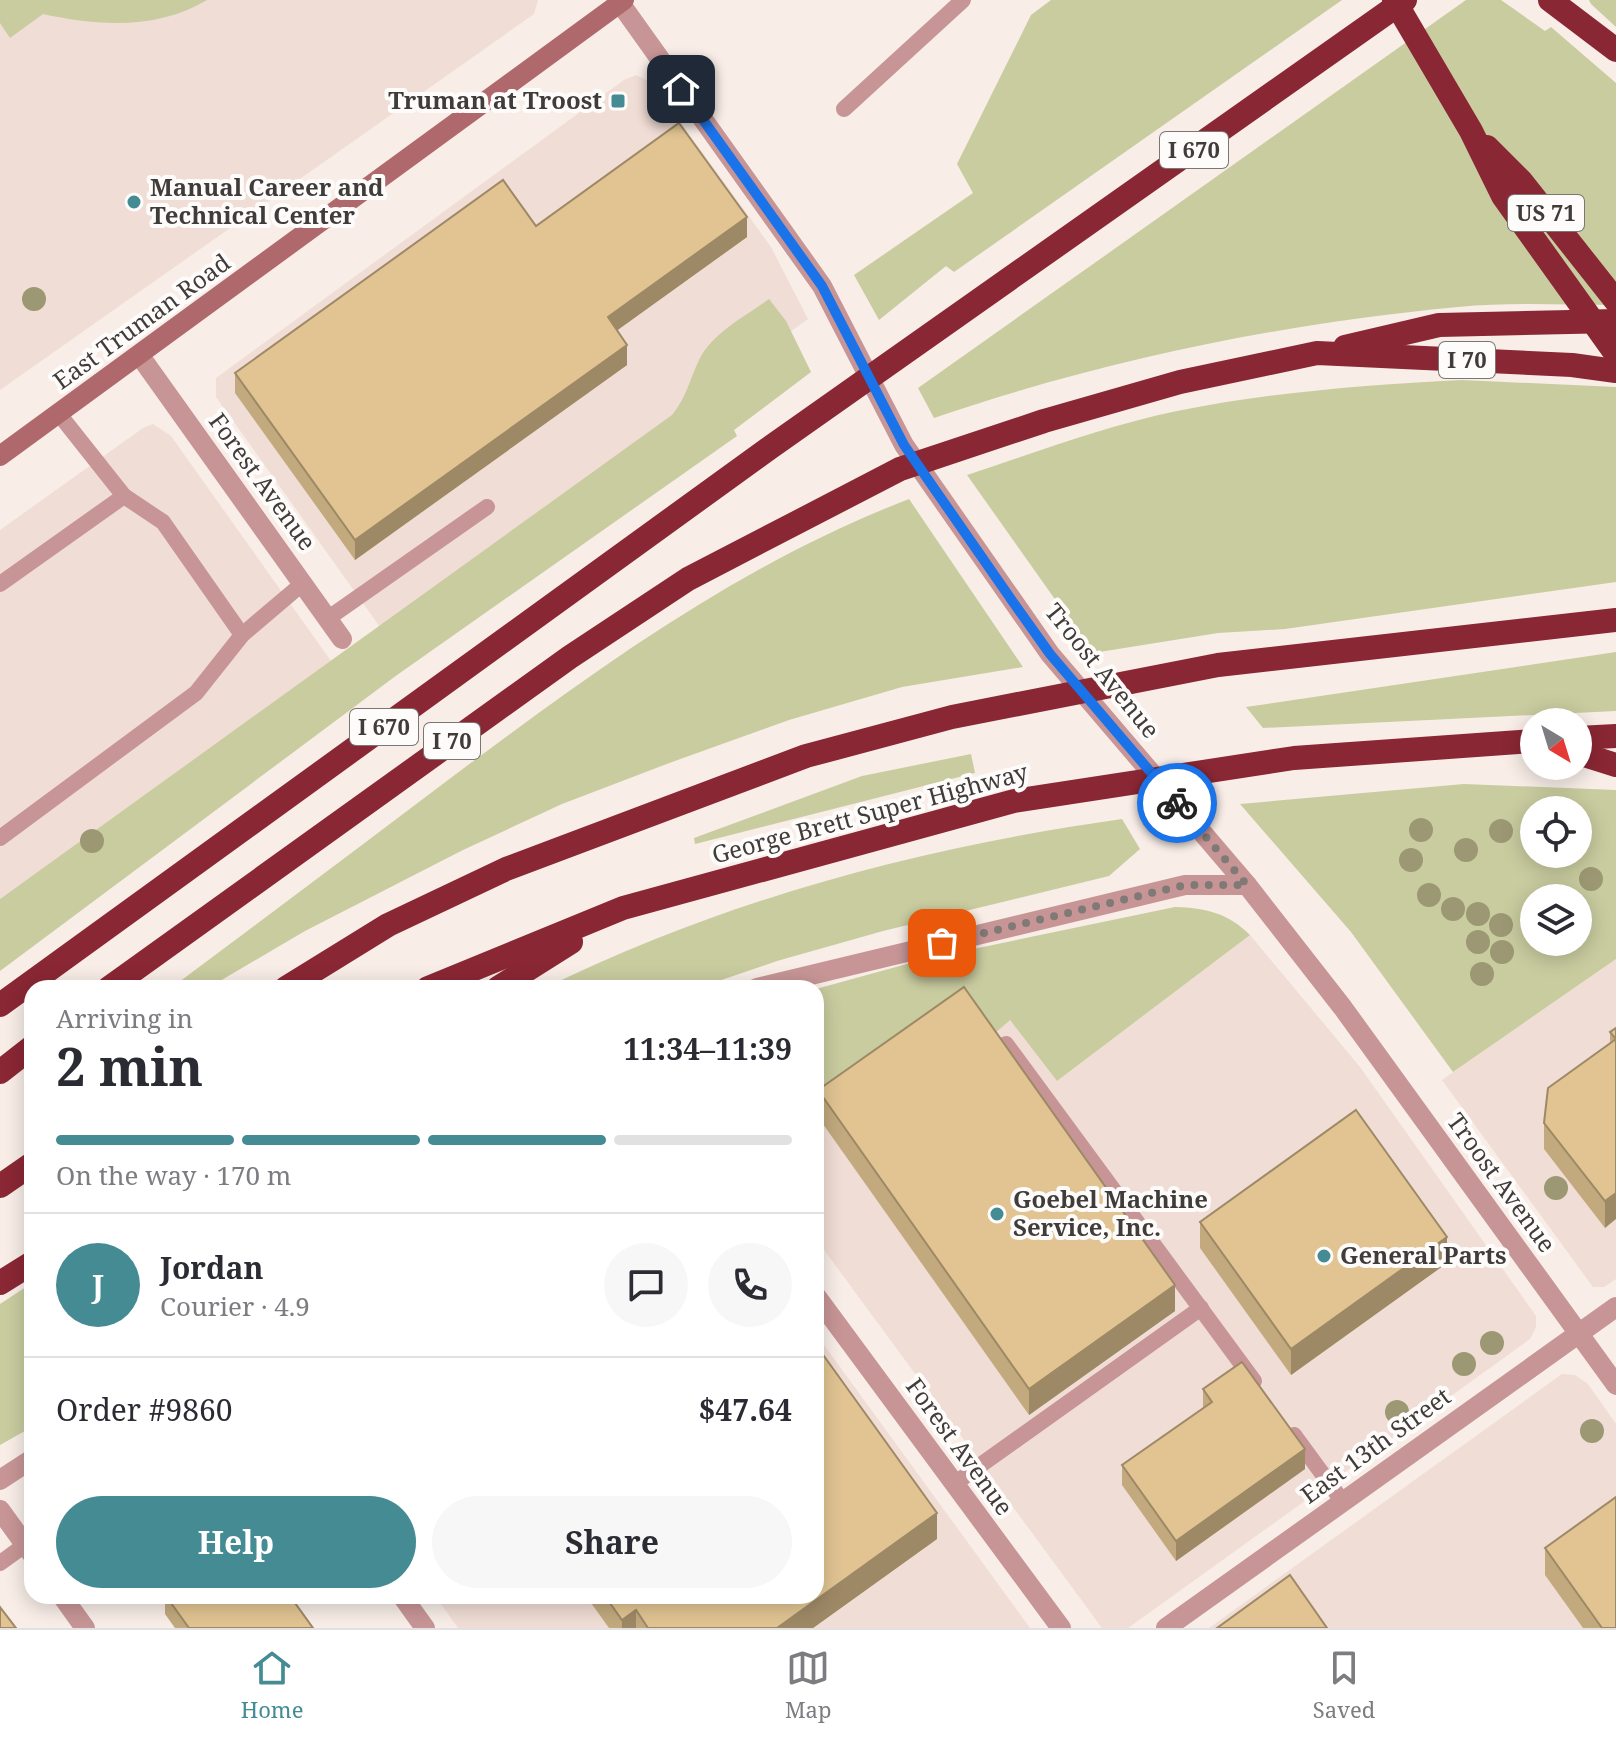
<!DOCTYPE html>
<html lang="en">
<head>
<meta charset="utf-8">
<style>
  :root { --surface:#fff; --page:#f7f7f7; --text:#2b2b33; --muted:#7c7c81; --line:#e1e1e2; --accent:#448b93 }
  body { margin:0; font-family:"Noto Serif",serif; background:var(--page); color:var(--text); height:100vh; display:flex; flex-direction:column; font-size:30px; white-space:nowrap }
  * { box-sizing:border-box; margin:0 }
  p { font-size:26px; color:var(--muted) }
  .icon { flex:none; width:44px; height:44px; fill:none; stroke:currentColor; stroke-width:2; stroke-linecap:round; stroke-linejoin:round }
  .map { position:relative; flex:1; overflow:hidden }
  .sheet { position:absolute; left:24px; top:980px; width:800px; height:624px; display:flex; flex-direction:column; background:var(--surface); border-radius:24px; box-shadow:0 4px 20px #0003 }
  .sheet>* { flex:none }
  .needle { width:52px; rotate:142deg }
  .buttons { position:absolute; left:1520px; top:708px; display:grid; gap:16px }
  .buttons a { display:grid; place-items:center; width:72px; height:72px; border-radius:50%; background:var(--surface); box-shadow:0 4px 20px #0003; font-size:40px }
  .pin { position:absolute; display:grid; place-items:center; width:68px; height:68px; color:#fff; margin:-34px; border-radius:16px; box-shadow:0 4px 12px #0006 }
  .courier { position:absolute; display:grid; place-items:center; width:80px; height:80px; margin:-40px; border:6px solid #1a73e8; border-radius:50%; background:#fff; color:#222; box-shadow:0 2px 10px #0007 }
  .overview em { font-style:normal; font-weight:700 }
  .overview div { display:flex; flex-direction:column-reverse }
  .overview { display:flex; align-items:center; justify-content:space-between; height:136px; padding:0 32px }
  h1 { font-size:52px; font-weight:700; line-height:60px }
  .bar { display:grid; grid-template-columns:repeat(4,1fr); gap:12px 8px; align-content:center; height:96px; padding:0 32px }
  .bar i { height:10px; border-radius:6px; background:var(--line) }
  .bar .selected { background:var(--accent) }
  .bar p { grid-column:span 4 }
  .line { display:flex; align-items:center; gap:20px; padding:0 32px; border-top:2px solid var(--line) }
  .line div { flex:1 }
  .round { display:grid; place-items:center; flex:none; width:84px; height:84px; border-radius:42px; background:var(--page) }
  .action { display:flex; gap:16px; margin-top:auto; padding:16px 32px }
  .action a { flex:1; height:92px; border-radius:48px; background:var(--accent); color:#fff; font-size:32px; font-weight:700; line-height:92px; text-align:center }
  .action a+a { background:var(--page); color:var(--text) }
  .dock { display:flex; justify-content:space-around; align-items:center; height:112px; border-top:2px solid var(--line); background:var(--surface); font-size:22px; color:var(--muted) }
  .dock a { display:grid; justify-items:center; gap:4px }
  .dock .selected { color:var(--accent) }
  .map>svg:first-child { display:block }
  .built { fill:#f0ddd5 }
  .green { fill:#c9cc9f; fill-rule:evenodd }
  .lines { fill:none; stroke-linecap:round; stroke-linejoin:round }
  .service { stroke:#c79596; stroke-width:16 }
  .minor { stroke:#c79596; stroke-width:20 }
  .tertiary { stroke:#c79596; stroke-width:20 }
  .secondary { stroke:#af696c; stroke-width:20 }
  .motorway { stroke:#8a2734; stroke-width:24 }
  .tree { fill:#9c9873 }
  .wall { fill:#c2a97e }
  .shaded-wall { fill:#9e8966 }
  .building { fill:#e1c492; stroke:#9e8966; stroke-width:2 }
  .done { stroke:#807a77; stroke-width:8; stroke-dasharray:0 14.4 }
  .route { stroke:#1a73e8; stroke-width:10 }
  .poi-dot { fill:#448b93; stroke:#fefcfb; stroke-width:3 }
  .labels { text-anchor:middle; stroke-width:8; stroke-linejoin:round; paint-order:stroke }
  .shield { fill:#fefcfb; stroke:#797674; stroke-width:2 }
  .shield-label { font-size:22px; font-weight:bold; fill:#403c3a }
  .poi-label { font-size:24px; font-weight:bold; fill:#403c3a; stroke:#fefcfb; text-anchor:start }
  .street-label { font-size:24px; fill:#403c3a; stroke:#fefcfb }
</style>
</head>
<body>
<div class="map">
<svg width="1616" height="1628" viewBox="0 0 1616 1628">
  <rect width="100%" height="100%" fill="#f8ede7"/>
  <g class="built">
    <polygon points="0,0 538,0 534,14 0,390"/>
    <polygon points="636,75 652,83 771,247 808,319 380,627 216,397 216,378 624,80"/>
    <polygon points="153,424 171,436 331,661 0,899 0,530 143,428"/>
    <polygon points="1250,935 1360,1067 1536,1316 1536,1327 1530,1339 1128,1628 1102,1628 816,1239 816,1105 967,998 1010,1020 1057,1081"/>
    <polygon points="1616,959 1616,1279 1604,1287 1593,1287 1442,1080"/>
    <polygon points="816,1334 1030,1628 458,1628 435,1596 816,1596"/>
    <polygon points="1562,1374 1575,1375 1588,1384 1616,1424 1616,1628 1209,1628"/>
  </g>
  <g class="green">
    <path d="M0 0H207C157 30 98 26 43 14L10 38 0 23Z"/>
    <polygon points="1051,0 1342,0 954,272 946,266 879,320 854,275 973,193 957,164 1031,15"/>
    <path d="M1466 0H1501L1545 31 1551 27 1616 83V305C1564 305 1510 302 1458 307 1278 324 1104 360 934 418L918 388Z"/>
    <polygon points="1589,0 1616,0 1616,27 1591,4"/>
    <path d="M769 299 786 321 811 372 734 430 737 436 397 675 0 971V899L672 415C687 397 690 378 700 358 714 332 746 316 769 299Z"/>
    <path d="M1462 380 1616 387V582L1285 629 1218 633 1093 653 967 475C1037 452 1105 426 1177 411 1272 392 1366 385 1462 380Z"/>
    <path d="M909 499 1023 667 902 687 789 720 672 762 562 804 463 850 305 931 208 988H171C266 917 361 846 456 774 601 666 739 565 909 499Z"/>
    <polygon points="1616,652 1616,711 1263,728 1246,707"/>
    <polygon points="971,754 975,773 695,844 694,838 862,776"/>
    <path d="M1464 784 1616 790V959L1453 1072 1351 932 1240 804ZM1534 810H1578V854H1534ZM1534 898H1578V942H1534Z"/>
    <path d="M1122 819 1140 849 1109 876 883 931 777 961 698 988H545C726 899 923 847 1122 819Z"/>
    <path d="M1175 907C1206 908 1228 913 1250 935L1057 1081 1010 1020 994 1034 967 998 816 1105V989L925 959Z"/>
    <polygon points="32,1283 32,1427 0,1445 0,1304"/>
  </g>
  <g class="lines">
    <g class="service">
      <polyline points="844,109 963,0"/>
      <polyline points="59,414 124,496 163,522 242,635"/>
      <polyline points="0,584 124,496"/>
      <polyline points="327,619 487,507"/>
      <polyline points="0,838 196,693 242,635 302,584"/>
      <polyline points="1006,1044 1254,1381"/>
      <polyline points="1294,1435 1343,1502"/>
      <polyline points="954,1484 1201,1308"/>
      <polyline points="0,1563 25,1545"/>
    </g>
    <g class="minor">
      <polyline points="140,356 342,639"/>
      <polyline points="816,1296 1061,1628"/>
      <polyline points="0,1510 32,1554"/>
      <polyline points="62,1596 85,1628"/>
      <polyline points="402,1596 425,1628"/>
      <polyline points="1166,1628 1616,1307"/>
    </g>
    <g class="tertiary">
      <polyline points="620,3 822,286 904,445 1050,654 1247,885 1343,1008 1616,1385"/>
      <polyline points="757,988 1185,885 1247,885"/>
      <polyline points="0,1480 32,1459"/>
    </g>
    <polyline class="secondary" points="0,456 624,0"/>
    <g class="motorway">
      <polyline points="1394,0 1471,131 1503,196 1616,354"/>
      <polyline points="1550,0 1616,50"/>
      <polyline points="1487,147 1521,181 1616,301"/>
      <polyline points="1345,347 1439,325 1616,321"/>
      <polyline points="1578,738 1616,736"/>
      <polyline points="1578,753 1616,765"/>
      <polyline points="109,988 570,657 688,579 900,469 1044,421 1180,382 1317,353 1572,365 1616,371"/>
      <polyline points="286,988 388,925 506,869 806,756 952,717 1218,665 1616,620"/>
      <polyline points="428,988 623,908 1014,801 1294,758 1534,741"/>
      <polyline points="498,988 571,942"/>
      <polyline points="0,1005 768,449 1405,0"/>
      <polyline points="0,1072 32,1047"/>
      <polyline points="0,1186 32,1164"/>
      <polyline points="0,1283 32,1263"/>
    </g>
  </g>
  <g class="tree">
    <circle cx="34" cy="299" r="12"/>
    <circle cx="1421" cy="830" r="12"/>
    <circle cx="1501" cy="831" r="12"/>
    <circle cx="92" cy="841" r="12"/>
    <circle cx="1466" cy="850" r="12"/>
    <circle cx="1411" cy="860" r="12"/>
    <circle cx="1591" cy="879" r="12"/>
    <circle cx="1429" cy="895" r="12"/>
    <circle cx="1453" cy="909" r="12"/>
    <circle cx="1478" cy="914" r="12"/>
    <circle cx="1501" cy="925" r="12"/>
    <circle cx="1478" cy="942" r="12"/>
    <circle cx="1502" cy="952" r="12"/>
    <circle cx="1482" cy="974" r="12"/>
    <circle cx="1556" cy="1188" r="12"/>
    <circle cx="1492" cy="1343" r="12"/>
    <circle cx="1464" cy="1364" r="12"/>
    <circle cx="1397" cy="1412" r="12"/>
    <circle cx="1592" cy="1431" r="12"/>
  </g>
  <g class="wall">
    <polygon points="536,226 747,237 617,330 627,365 355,560 235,393 235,373"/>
    <polygon points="1616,1028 1605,1228 1544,1149 1544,1123 1610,1044 1610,1032"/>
    <polygon points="818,1090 1175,1311 1029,1415 818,1117"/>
    <polygon points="1200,1222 1447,1263 1291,1375 1200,1248"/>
    <polygon points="1203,1389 1305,1469 1176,1561 1122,1485 1122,1465 1203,1408"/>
    <polygon points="937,1539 813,1628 609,1628 586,1596 816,1596"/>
    <polygon points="1545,1548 1616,1628 1583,1628 1545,1575"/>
    <polygon points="165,1596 290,1596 313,1628 175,1628 165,1614"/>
  </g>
  <g class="shaded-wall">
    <polygon points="747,217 747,237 608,337 608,317"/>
    <polygon points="627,345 627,365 355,560 355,540"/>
    <polygon points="1616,1193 1616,1219 1605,1228 1605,1201"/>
    <polygon points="1447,1237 1447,1263 1291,1375 1291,1349"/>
    <polygon points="1175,1285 1175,1311 1029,1415 1029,1389"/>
    <polygon points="1305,1449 1305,1469 1176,1561 1176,1541"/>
    <polygon points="937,1513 937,1539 813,1628 777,1628"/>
    <polygon points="636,1610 636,1628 622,1628 622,1620"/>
  </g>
  <g class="building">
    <polygon points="679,123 747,217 608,317 627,345 355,540 235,373 503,180 536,226"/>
    <polygon points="964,987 1175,1285 1029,1389 818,1090"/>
    <polygon points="1616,1028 1616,1193 1605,1201 1544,1123 1548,1088 1616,1039 1610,1032"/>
    <polygon points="1356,1110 1447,1237 1291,1349 1200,1222"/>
    <polygon points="816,1345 937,1513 777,1628 648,1628 636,1610 622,1620 605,1596 816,1596"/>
    <polygon points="1242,1362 1305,1449 1176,1541 1122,1465 1212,1402 1203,1389"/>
    <polygon points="1616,1497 1616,1628 1602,1628 1545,1548"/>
    <polygon points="1290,1575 1327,1628 1217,1628"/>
    <polygon points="166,1596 290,1596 313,1628 189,1628"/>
    <polygon points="0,1607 16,1628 0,1628"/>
  </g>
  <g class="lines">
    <polyline class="done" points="942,943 1185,885 1247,885 1177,803"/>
    <polyline class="route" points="681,89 822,286 904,445 1013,602 1050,654 1177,803"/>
  </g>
  <g class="poi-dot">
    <rect x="610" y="93" width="16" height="16" rx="4"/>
    <circle cx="134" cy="202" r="8"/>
    <circle cx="997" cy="1214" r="8"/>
    <circle cx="1324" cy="1256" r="8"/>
  </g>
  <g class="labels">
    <g class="shield">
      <rect x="1160" y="132" width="68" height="36" rx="6"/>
      <rect x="1508" y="195" width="76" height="36" rx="6"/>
      <rect x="1439" y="342" width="56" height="36" rx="6"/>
      <rect x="350" y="709" width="68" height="36" rx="6"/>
      <rect x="424" y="723" width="56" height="36" rx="6"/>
    </g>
    <g class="shield-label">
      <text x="1194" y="158">I 670</text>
      <text x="1546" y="221">US 71</text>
      <text x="1467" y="368">I 70</text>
      <text x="384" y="735">I 670</text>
      <text x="452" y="749">I 70</text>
    </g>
    <g class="poi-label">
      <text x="602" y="109" text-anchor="end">Truman at Troost</text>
      <text x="150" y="196">Manual Career and<tspan x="150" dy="28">Technical Center</tspan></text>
      <text x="1013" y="1208">Goebel Machine<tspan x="1013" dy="28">Service, Inc.</tspan></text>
      <text x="1340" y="1264">General Parts</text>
    </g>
    <g class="street-label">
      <text transform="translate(142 322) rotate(-36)" y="8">East Truman Road</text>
      <text transform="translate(262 482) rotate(54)" y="8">Forest Avenue</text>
      <text transform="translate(1102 671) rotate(51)" y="8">Troost Avenue</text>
      <text transform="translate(870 814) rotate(-15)" y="8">George Brett Super Highway</text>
      <text transform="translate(1501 1183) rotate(54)" y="8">Troost Avenue</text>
      <text transform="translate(1376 1446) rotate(-36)" y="8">East 13th Street</text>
      <text transform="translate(959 1447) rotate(54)" y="8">Forest Avenue</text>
    </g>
  </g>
</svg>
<div class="buttons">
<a><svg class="needle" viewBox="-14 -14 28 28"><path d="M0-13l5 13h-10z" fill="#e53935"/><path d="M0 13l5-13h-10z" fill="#7c7c81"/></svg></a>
<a><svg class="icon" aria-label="locate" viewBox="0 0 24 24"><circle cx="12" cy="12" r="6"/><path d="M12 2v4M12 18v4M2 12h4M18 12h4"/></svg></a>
<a><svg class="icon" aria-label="layers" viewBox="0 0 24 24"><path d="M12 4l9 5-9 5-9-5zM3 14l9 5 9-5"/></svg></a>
</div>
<div class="pin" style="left:942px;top:943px;background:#ea580c"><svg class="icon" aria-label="bag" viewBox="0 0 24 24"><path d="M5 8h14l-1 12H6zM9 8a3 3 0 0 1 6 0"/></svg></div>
<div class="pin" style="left:681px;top:89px;background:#1f2937"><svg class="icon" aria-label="home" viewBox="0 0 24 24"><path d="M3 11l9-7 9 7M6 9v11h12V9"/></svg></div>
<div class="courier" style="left:1177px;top:803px"><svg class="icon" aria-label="bike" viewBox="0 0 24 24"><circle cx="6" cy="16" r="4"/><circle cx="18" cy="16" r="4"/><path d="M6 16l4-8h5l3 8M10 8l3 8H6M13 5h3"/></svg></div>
<section class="sheet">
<div class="overview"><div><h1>2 min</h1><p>Arriving in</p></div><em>11:34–11:39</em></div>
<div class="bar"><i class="selected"></i><i class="selected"></i><i class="selected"></i><i></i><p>On the way · 170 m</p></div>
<div class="line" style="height:144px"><b class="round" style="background:var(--accent);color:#fff">J</b><div><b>Jordan</b><p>Courier · 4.9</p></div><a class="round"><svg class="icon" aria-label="chat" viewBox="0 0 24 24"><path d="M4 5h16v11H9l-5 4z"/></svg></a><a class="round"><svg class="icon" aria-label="phone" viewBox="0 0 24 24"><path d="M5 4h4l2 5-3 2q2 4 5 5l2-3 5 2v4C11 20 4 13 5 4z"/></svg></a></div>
<div class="line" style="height:104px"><div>Order #9860</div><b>$47.64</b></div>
<div class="action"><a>Help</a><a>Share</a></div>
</section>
</div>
<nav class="dock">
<a class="selected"><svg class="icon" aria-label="home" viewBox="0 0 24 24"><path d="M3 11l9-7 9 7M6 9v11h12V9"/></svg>Home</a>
<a><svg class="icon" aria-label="map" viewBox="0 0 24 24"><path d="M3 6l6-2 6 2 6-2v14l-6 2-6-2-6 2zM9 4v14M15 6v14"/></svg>Map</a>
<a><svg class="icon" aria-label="saved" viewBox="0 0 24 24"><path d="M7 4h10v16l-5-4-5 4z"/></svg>Saved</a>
</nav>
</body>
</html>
